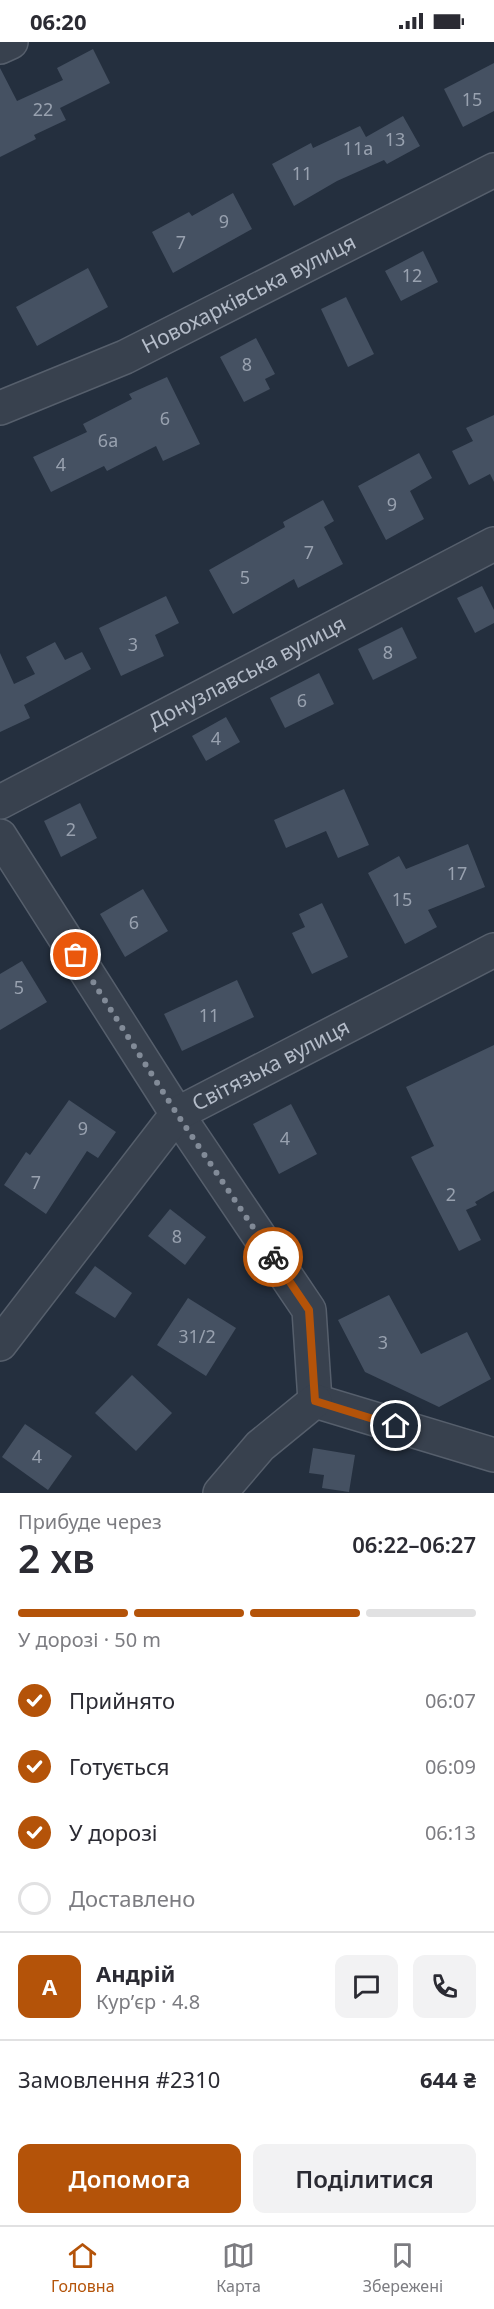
<!DOCTYPE html>
<html lang="uk">
<head>
<meta charset="utf-8">
<style>
  :root { --surface:#fff; --page:#f2f2f3; --text:#2b2b33; --muted:#7c7c81; --line:#e1e1e2; --accent:#b45309 }
  body { margin:0; font-family:"Noto Sans",sans-serif; background:var(--page); color:var(--text); height:100vh; display:flex; flex-direction:column; font-size:22px; white-space:nowrap }
  * { box-sizing:border-box; margin:0 }
  p { font-size:20px; color:var(--muted) }
  .icon { flex:none; width:33px; height:33px; fill:none; stroke:currentColor; stroke-width:2; stroke-linecap:round; stroke-linejoin:round }
  .map { position:relative; height:1451px; overflow:hidden }
  .details { display:flex; flex-direction:column; background:var(--surface); flex:1 }
  .details>* { flex:none }
  .pin { position:absolute; display:grid; place-items:center; width:51px; height:51px; color:#fff; margin:-26px; border:3px solid #fff; border-radius:50%; box-shadow:0 2px 6px #0007 }
  .courier { position:absolute; display:grid; place-items:center; width:60px; height:60px; margin:-30px; border:4px solid #b45309; border-radius:50%; background:#fff; color:#222; box-shadow:0 2px 8px #0007 }
  .summary em { font-style:normal; font-weight:600 }
  .summary div { display:flex; flex-direction:column-reverse }
  .summary { display:flex; align-items:center; justify-content:space-between; height:102px; padding:0 18px }
  h1 { font-size:39px; font-weight:600; line-height:45px }
  .bar { display:grid; grid-template-columns:repeat(4,1fr); gap:9px 6px; align-content:center; height:72px; padding:0 18px }
  .bar i { height:8px; border-radius:4px; background:var(--line) }
  .bar .current { background:var(--accent) }
  .bar p { grid-column:span 4 }
  .line { display:flex; align-items:center; gap:15px; padding:0 18px; border-top:2px solid var(--line) }
  .line div { flex:1 }
  .round { display:grid; place-items:center; flex:none; width:63px; height:63px; border-radius:12px; background:var(--page) }
  ol { padding:0 18px; list-style:none }
  li { display:flex; align-items:center; gap:18px; height:66px }
  li p { margin-inline-start:auto }
  li .icon { padding:6px; border-radius:50%; background:var(--accent); color:#fff; stroke-width:4 }
  li:last-child { color:var(--muted) }
  li i { width:33px; height:33px; border:3px solid var(--line); border-radius:50% }
  .button { display:flex; gap:12px; margin-top:auto; padding:12px 18px }
  .button a { flex:1; height:69px; border-radius:12px; background:var(--accent); color:#fff; font-size:24px; font-weight:600; line-height:69px; text-align:center }
  .button a+a { background:var(--page); color:var(--text) }
  .status { display:flex; justify-content:space-between; align-items:center; height:42px; padding:0 30px; background:var(--surface); direction:ltr }
  .status svg { height:16px; fill:currentColor }
  .tab-bar { display:flex; justify-content:space-around; align-items:center; height:84px; border-top:2px solid var(--line); background:var(--surface); font-size:16px; color:var(--muted) }
  .tab-bar a { display:grid; justify-items:center; gap:3px }
  .tab-bar .current { color:var(--accent) }
  .map>svg:first-child { display:block }
  .building { fill:#455162 }
  .lines { fill:none; stroke-linecap:round; stroke-linejoin:round }
  .minor-casing { stroke:#565f6c; stroke-width:36 }
  .minor { stroke:#38414e; stroke-width:33 }
  .done { stroke:#828b98; stroke-width:6; stroke-dasharray:0 10.8 }
  .route { stroke:#b45309; stroke-width:8 }
  .labels { text-anchor:middle; stroke-width:6; stroke-linejoin:round; paint-order:stroke }
  .number-label { font-size:18px; fill:#98a1af }
  .street-label { font-size:21px; fill:#b4bcc9; stroke:#1d2633 }
</style>
</head>
<body>
<div class="status"><b>06:20</b><svg viewBox="0 0 49 12"><path d="M0 12V9h3v3zM5 12V6h3v6zM10 12V3h3v9zM15 12V0h3v12zM26 1h20v11H26zM47 4h2v5h-2z"/></svg></div>
<div class="map">
<svg width="494" height="1451" viewBox="0 0 494 1451">
  <rect width="100%" height="100%" fill="#242f3e"/>
  <g class="building">
    <polygon points="93,7 110,41 60,66 66,78 34,93 36,97 0,115 0,26 17,59 63,38 57,26"/>
    <polygon points="494,21 494,69 463,85 444,47"/>
    <polygon points="403,74 420,104 387,122 384,118 337,139 294,164 272,122 311,101 313,106 360,84 366,95"/>
    <polygon points="233,151 252,187 173,231 152,190 189,170 192,174"/>
    <polygon points="423,209 438,240 401,259 385,229"/>
    <polygon points="88,226 108,265 37,304 16,265"/>
    <polygon points="346,255 374,312 348,325 321,267"/>
    <polygon points="256,296 275,332 265,337 270,347 244,360 220,315"/>
    <polygon points="167,335 200,402 163,419 156,404 107,429 104,424 51,450 33,415 87,390 83,382 132,357 129,352"/>
    <polygon points="494,373 494,440 490,432 469,443 452,409 473,399 466,386"/>
    <polygon points="419,411 432,436 410,449 424,477 386,498 358,444"/>
    <polygon points="323,458 334,479 324,485 343,522 298,546 294,537 233,572 209,528 285,485 283,480"/>
    <polygon points="482,544 494,568 494,581 475,591 457,556"/>
    <polygon points="166,554 179,581 155,593 164,614 121,634 99,586"/>
    <polygon points="402,585 417,616 373,638 358,607"/>
    <polygon points="55,600 65,618 82,610 91,627 24,663 30,676 0,690 0,611 14,642 35,632 26,615"/>
    <polygon points="319,631 334,662 285,686 270,656"/>
    <polygon points="226,675 240,700 206,719 192,694"/>
    <polygon points="344,747 369,803 338,816 326,789 286,806 274,778"/>
    <polygon points="80,761 97,796 61,815 44,779"/>
    <polygon points="468,802 485,845 428,868 437,885 405,902 368,831 399,814 406,827"/>
    <polygon points="143,847 168,889 125,915 100,872"/>
    <polygon points="322,861 348,915 312,932 292,891 305,885 299,872"/>
    <polygon points="22,919 47,960 0,988 0,932"/>
    <polygon points="237,938 254,975 182,1009 164,972"/>
    <polygon points="494,1003 494,1149 475,1160 477,1163 466,1168 481,1198 459,1209 411,1115 434,1104 406,1045"/>
    <polygon points="69,1058 116,1090 98,1116 87,1109 46,1172 4,1143 26,1110 30,1113"/>
    <polygon points="291,1062 317,1112 279,1132 253,1082"/>
    <polygon points="170,1167 206,1195 185,1223 148,1194"/>
    <polygon points="95,1224 132,1251 115,1276 75,1251"/>
    <polygon points="389,1253 421,1312 467,1290 491,1337 439,1365 365,1330 338,1278"/>
    <polygon points="188,1256 236,1286 206,1334 157,1303"/>
    <polygon points="132,1333 172,1371 136,1409 95,1371"/>
    <polygon points="25,1382 72,1414 48,1448 2,1415"/>
    <polygon points="313,1406 355,1413 349,1450 322,1446 324,1433 309,1431"/>
  </g>
  <g class="lines">
    <g class="minor-casing">
      <g id="minor">
        <polyline points="0,5 11,0"/>
        <path id="s1" d="M0 366 125 315 494 128"/>
        <path id="s2" d="M0 760 494 502"/>
        <polyline points="0,794 177,1072 309,1268 315,1359"/>
        <path id="s3" d="M0 1302 177 1072 494 908"/>
        <polyline points="315,1359 494,1413"/>
        <polyline points="220,1451 260,1404 315,1359"/>
      </g>
    </g>
    <use href="#minor" class="minor"/>
  </g>
  <g class="lines">
    <polyline class="done" points="76,913 177,1072 273,1215"/>
    <polyline class="route" points="273,1215 309,1268 315,1359 396,1384"/>
  </g>
  <g class="labels">
    <g class="number-label">
      <text x="472" y="64">15</text>
      <text x="43" y="74">22</text>
      <text x="395" y="104">13</text>
      <text x="358" y="113">11а</text>
      <text x="302" y="138">11</text>
      <text x="224" y="186">9</text>
      <text x="181" y="207">7</text>
      <text x="412" y="240">12</text>
      <text x="247" y="329">8</text>
      <text x="165" y="383">6</text>
      <text x="108" y="405">6а</text>
      <text x="61" y="429">4</text>
      <text x="392" y="469">9</text>
      <text x="309" y="517">7</text>
      <text x="245" y="542">5</text>
      <text x="133" y="609">3</text>
      <text x="388" y="617">8</text>
      <text x="302" y="665">6</text>
      <text x="216" y="703">4</text>
      <text x="71" y="794">2</text>
      <text x="457" y="838">17</text>
      <text x="402" y="864">15</text>
      <text x="134" y="887">6</text>
      <text x="19" y="952">5</text>
      <text x="209" y="980">11</text>
      <text x="83" y="1093">9</text>
      <text x="285" y="1103">4</text>
      <text x="36" y="1147">7</text>
      <text x="451" y="1159">2</text>
      <text x="177" y="1201">8</text>
      <text x="197" y="1301">31/2</text>
      <text x="383" y="1307">3</text>
      <text x="37" y="1421">4</text>
    </g>
    <g class="street-label">
      <text dy="7" stroke="none"><textPath href="#s1" startOffset="274">Новохарківська вулиця</textPath></text>
      <text dy="7" stroke="none"><textPath href="#s2" startOffset="279">Донузлавська вулиця</textPath></text>
      <text dy="7" stroke="none"><textPath href="#s3" startOffset="396">Світязька вулиця</textPath></text>
    </g>
  </g>
</svg>
<div class="pin" style="left:76px;top:913px;background:#ea580c"><svg class="icon" aria-label="bag" viewBox="0 0 24 24"><path d="M5 8h14l-1 12H6zM9 8a3 3 0 0 1 6 0"/></svg></div>
<div class="pin" style="left:396px;top:1384px;background:#1f2937"><svg class="icon" aria-label="home" viewBox="0 0 24 24"><path d="M3 11l9-7 9 7M6 9v11h12V9"/></svg></div>
<div class="courier" style="left:273px;top:1215px"><svg class="icon" aria-label="bike" viewBox="0 0 24 24"><circle cx="6" cy="16" r="4"/><circle cx="18" cy="16" r="4"/><path d="M6 16l4-8h5l3 8M10 8l3 8H6M13 5h3"/></svg></div>
</div>
<section class="details">
<div class="summary"><div><h1>2 хв</h1><p>Прибуде через</p></div><em>06:22–06:27</em></div>
<div class="bar"><i class="current"></i><i class="current"></i><i class="current"></i><i></i><p>У дорозі · 50 m</p></div>
<ol>
<li><svg class="icon" aria-label="check" viewBox="0 0 24 24"><path d="M5 12l5 5 9-10"/></svg>Прийнято<p>06:07</p></li>
<li><svg class="icon" aria-label="check" viewBox="0 0 24 24"><path d="M5 12l5 5 9-10"/></svg>Готується<p>06:09</p></li>
<li><svg class="icon" aria-label="check" viewBox="0 0 24 24"><path d="M5 12l5 5 9-10"/></svg>У дорозі<p>06:13</p></li>
<li><i></i>Доставлено</li>
</ol>
<div class="line" style="height:108px"><b class="round" style="background:var(--accent);color:#fff">А</b><div><b>Андрій</b><p>Кур’єр · 4.8</p></div><a class="round"><svg class="icon" aria-label="chat" viewBox="0 0 24 24"><path d="M4 5h16v11H9l-5 4z"/></svg></a><a class="round"><svg class="icon" aria-label="phone" viewBox="0 0 24 24"><path d="M5 4h4l2 5-3 2q2 4 5 5l2-3 5 2v4C11 20 4 13 5 4z"/></svg></a></div>
<div class="line" style="height:78px"><div>Замовлення #2310</div><b>644 ₴</b></div>
<div class="button"><a>Допомога</a><a>Поділитися</a></div>
</section>
<nav class="tab-bar">
<a class="current"><svg class="icon" aria-label="home" viewBox="0 0 24 24"><path d="M3 11l9-7 9 7M6 9v11h12V9"/></svg>Головна</a>
<a><svg class="icon" aria-label="map" viewBox="0 0 24 24"><path d="M3 6l6-2 6 2 6-2v14l-6 2-6-2-6 2zM9 4v14M15 6v14"/></svg>Карта</a>
<a><svg class="icon" aria-label="saved" viewBox="0 0 24 24"><path d="M7 4h10v16l-5-4-5 4z"/></svg>Збережені</a>
</nav>
</body>
</html>
